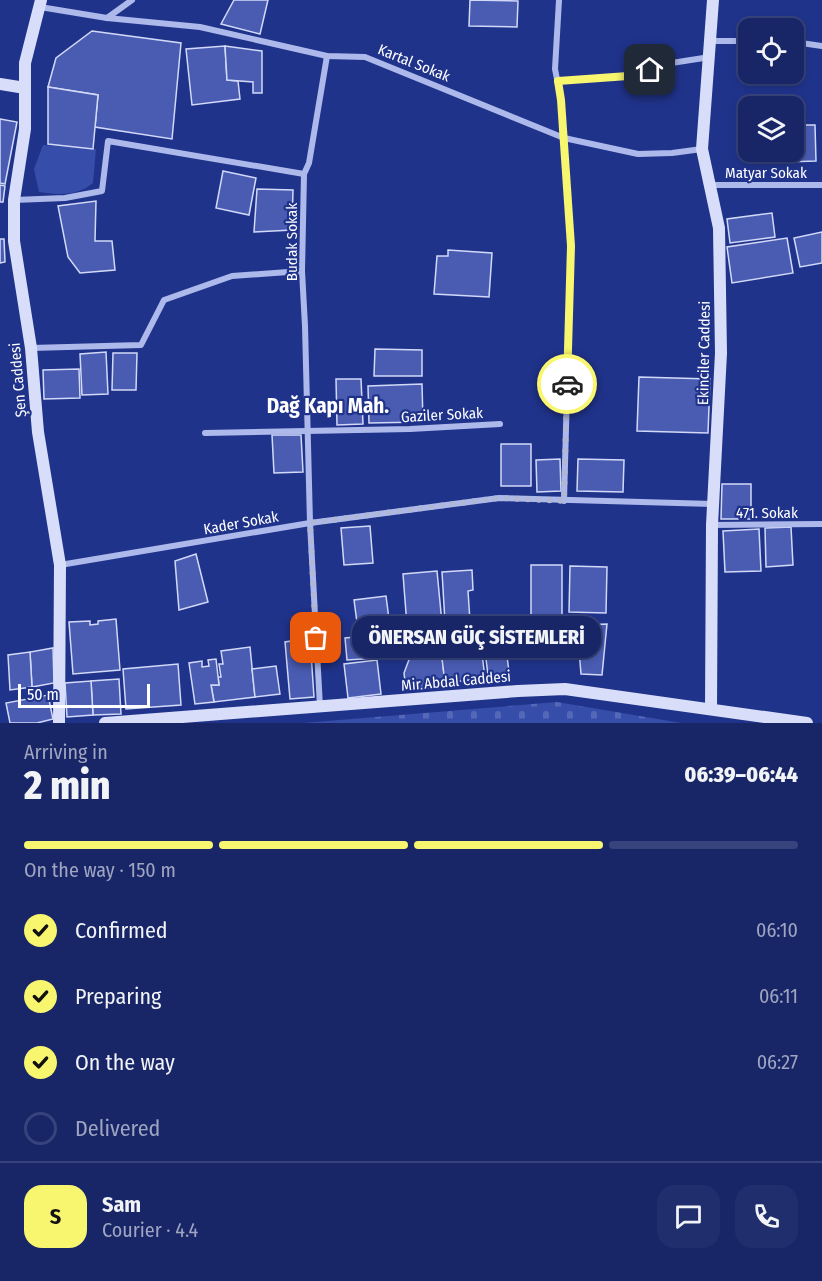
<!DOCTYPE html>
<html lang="en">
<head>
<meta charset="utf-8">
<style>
  :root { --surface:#182668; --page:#212e6e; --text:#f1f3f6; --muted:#9fa5c0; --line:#36437c; --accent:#f8f56e }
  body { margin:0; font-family:"Fira Sans Condensed",sans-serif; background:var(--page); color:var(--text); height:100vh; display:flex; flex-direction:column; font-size:22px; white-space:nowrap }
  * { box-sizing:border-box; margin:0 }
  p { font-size:20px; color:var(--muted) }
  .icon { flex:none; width:33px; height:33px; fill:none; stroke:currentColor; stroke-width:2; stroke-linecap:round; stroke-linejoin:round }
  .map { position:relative; height:723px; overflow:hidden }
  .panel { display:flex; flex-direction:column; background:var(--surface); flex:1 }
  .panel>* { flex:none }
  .buttons { position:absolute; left:738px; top:18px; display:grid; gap:12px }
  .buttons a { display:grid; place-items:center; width:66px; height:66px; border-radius:12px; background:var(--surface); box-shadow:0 3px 9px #0003,0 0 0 2px var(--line); font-size:30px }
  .scale { position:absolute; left:18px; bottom:15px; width:132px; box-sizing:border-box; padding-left:6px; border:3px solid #fff; border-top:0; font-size:16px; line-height:21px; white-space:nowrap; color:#fff; -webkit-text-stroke:4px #20338b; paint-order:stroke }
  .pin { position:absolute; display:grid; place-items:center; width:51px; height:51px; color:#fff; margin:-26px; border-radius:12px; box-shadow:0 3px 9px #0006 }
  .courier { position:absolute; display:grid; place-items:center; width:60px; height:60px; margin:-30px; border:4px solid #f8f56e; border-radius:50%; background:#fff; color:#222; box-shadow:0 2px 8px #0007 }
  .bubble { position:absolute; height:42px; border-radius:18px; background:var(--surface); box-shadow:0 3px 9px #0003,0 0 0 2px var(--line); font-size:20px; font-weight:800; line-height:42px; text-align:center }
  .summary em { font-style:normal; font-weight:800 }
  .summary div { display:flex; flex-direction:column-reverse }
  .summary { display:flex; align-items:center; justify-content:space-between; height:102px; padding:0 24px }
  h1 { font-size:39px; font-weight:800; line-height:45px }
  .bar { display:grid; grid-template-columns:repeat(4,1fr); gap:9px 6px; align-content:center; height:72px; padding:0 24px }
  .bar i { height:8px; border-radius:4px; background:var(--line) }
  .bar .active { background:var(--accent) }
  .bar p { grid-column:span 4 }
  .line { display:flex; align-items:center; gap:15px; padding:0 24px; border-top:2px solid var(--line) }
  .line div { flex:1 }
  .round { display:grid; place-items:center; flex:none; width:63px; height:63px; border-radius:18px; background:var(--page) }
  ol { padding:0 24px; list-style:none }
  li { display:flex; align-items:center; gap:18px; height:66px }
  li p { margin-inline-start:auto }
  li .icon { padding:6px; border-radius:50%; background:var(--accent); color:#111; stroke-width:4 }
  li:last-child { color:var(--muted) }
  li i { width:33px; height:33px; border:3px solid var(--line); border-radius:50% }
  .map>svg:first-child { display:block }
  .green { fill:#374daa }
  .cemetery { fill:url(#cemetery-stones) }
  .building { fill:#495cb2; stroke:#d2d9f8; stroke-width:1.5 }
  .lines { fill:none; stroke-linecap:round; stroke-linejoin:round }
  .street { stroke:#adb9eb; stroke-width:6 }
  .secondary { stroke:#d8def9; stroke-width:12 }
  .done { stroke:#b1b8d6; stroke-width:6; stroke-dasharray:0 10.8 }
  .route { stroke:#f8f56e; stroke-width:8 }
  .labels { text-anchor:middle; stroke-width:4.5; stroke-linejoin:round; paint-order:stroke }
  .street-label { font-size:15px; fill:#fff; stroke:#20338b }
  .district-label { font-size:21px; font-weight:bold; fill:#fff; stroke:#20338b }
</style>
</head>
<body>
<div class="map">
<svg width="822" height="723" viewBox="0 0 822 723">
  <defs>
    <pattern id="cemetery-stones" width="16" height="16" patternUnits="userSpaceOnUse" patternTransform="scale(1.5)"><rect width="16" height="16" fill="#374daa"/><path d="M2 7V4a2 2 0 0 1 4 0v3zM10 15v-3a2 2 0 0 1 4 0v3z" fill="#5568b7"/></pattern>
  </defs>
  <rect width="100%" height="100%" fill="#20338b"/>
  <path class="green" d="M43 145 96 149 93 183C78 196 59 195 39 192L34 169Z"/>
  <polygon class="cemetery" points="557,702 681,723 303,723"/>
  <g class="building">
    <polygon points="234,0 268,0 260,34 221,24"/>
    <polygon points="470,0 518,1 517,27 469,26"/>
    <polygon points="92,31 181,43 172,139 95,127 98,95 48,87 56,58"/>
    <polygon points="225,46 227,80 238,81 240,99 192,105 186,49"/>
    <polygon points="225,46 262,51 262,93 253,93 253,82 227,80"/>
    <polygon points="48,87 98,95 93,149 48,144"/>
    <polygon points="0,119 17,122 5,184 0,183"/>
    <polygon points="794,125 815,125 816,161 785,162 785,152 794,152"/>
    <polygon points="223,171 256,178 249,215 216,208"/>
    <polygon points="0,185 5,186 3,202 0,202"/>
    <polygon points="257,189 293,190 292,230 254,232"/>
    <polygon points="96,201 95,241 112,241 115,270 80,273 68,257 58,206"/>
    <polygon points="772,213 775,237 730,243 727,219"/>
    <polygon points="822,232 822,263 800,267 794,238"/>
    <polygon points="787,238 793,273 732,283 727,247"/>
    <polygon points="0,239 4,239 5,262 0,263"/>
    <polygon points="448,250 492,253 489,297 434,294 437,256 448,256"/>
    <polygon points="375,349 422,350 422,376 374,376"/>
    <polygon points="106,352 108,394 82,395 80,354"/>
    <polygon points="113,353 137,353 136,390 112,390"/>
    <polygon points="79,369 80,398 44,399 43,370"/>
    <polygon points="639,377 710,379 708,433 637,431"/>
    <polygon points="336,379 361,379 363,424 337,425"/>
    <polygon points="422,384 423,422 369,423 368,386"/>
    <polygon points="272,435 301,435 303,472 274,473"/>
    <rect x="501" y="444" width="30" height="42"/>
    <polygon points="560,459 561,491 537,492 536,460"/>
    <polygon points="578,459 624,460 623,492 577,491"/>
    <polygon points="722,484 751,484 751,519 721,519"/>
    <polygon points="370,526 373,563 344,565 341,528"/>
    <polygon points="791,527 793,565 766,567 765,528"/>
    <polygon points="759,529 761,571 725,572 723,531"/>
    <polygon points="196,554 208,602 179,610 175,561"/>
    <rect x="531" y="565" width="31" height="50"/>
    <polygon points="570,566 607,567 606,613 569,612"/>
    <polygon points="472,570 473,590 468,591 470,621 445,622 442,572"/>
    <polygon points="437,571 442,623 407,626 403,574"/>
    <polygon points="386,596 390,627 358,630 354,600"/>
    <polygon points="116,619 120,670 73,674 69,622 90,621 90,625 98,624 98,621"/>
    <polygon points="607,624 602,675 581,674 577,625"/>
    <polygon points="439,630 445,683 431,688 406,690 404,673 410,657 408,632"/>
    <polygon points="376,635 379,658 347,660 345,638"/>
    <polygon points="310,638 314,697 290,699 285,642"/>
    <polygon points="480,638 485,678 445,683 440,642"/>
    <polygon points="505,640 510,680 489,683 484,643"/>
    <polygon points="250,647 255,697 214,702 211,685 219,685 218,677 221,677 219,664 223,664 221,651"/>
    <polygon points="53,648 54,683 32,687 30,652"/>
    <polygon points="30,652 32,687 10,690 8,655"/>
    <polygon points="216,659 219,685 211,685 214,702 195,704 189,663 202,661 202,667 209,666 208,660"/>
    <polygon points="377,660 381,694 348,698 344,664"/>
    <polygon points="178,664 181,705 126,709 123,669"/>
    <polygon points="276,666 280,694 255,697 252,669"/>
    <polygon points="119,679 121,714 93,715 91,681"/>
    <polygon points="91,681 93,715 67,717 65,683"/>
    <polygon points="48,695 53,719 37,723 10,723 6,703"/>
  </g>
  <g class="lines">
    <g class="street">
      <polyline points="559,0 555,69 561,100 571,246 564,501"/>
      <polyline points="40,7 107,18 200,27 327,56 365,57 564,138 638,154 672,153 702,149"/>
      <polyline points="107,18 132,0"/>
      <polyline points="711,41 748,41"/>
      <polyline points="794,42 822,46"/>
      <polyline points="557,81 629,76 665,64 710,57"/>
      <polyline points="710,185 822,185"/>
      <polyline points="14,200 65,198 102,191 108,141 304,174"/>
      <polyline points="31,348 141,345 164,300 232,276 302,271"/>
      <polyline points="205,433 410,429 500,424"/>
      <polyline points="712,525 822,524"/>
      <polyline points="60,565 310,523 499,498 713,504"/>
      <polyline points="320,707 310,523 305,326 302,271 304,174 309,163 327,56"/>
    </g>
    <g class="secondary">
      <polyline points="41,0 25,63 25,129 14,200 14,241 31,348 38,432 60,565 59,723"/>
      <polyline points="0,84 25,88"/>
      <polyline points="711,709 712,525 721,353 719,228 702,149 713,0"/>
      <polyline points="105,723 518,691 565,689 807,723"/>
    </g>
  </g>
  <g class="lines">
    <polyline class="done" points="316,638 310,523 499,498 564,501 567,384"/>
    <polyline class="route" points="567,384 571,246 561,100 558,81 628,76 650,70"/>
  </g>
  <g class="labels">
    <g class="street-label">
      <text transform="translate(414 63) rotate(22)" y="5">Kartal Sokak</text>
      <text x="766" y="178">Matyar Sokak</text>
      <text transform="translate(292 242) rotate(-90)" y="5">Budak Sokak</text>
      <text transform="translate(704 353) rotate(-89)" y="5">Ekinciler Caddesi</text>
      <text transform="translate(18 380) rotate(-95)" y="5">Şen Caddesi</text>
      <text transform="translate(442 415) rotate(-3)" y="5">Gaziler Sokak</text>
      <text x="767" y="518">471. Sokak</text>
      <text transform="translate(241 523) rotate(-10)" y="5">Kader Sokak</text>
      <text transform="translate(456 681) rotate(-5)" y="5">Mir Abdal Caddesi</text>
    </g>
    <g class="district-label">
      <text x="328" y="413">Dağ Kapı Mah.</text>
    </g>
  </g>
</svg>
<div class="buttons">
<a><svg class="icon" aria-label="locate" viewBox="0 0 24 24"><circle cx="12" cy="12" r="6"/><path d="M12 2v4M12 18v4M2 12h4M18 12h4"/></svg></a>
<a><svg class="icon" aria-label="layers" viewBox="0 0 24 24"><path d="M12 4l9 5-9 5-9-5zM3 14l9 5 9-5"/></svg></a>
</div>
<div class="scale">50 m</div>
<div class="pin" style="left:316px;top:638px;background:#ea580c"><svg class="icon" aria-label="bag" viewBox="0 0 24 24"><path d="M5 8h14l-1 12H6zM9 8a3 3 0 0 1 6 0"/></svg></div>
<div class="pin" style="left:650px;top:70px;background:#1f2937"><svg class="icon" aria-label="home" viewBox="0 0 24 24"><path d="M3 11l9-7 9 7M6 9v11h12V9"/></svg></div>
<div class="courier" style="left:567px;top:384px"><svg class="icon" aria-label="car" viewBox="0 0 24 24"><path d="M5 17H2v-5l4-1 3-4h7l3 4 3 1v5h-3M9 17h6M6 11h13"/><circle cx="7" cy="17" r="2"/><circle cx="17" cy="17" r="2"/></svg></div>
<div class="bubble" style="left:352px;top:616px;width:249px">ÖNERSAN GÜÇ SİSTEMLERİ</div>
</div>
<section class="panel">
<div class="summary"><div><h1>2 min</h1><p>Arriving in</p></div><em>06:39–06:44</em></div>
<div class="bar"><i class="active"></i><i class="active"></i><i class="active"></i><i></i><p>On the way · 150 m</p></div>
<ol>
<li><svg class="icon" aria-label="check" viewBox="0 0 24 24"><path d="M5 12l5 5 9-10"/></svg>Confirmed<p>06:10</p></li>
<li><svg class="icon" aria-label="check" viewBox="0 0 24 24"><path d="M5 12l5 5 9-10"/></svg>Preparing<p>06:11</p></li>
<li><svg class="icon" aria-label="check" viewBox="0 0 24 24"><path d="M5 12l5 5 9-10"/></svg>On the way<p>06:27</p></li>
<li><i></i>Delivered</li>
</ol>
<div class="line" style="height:108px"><b class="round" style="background:var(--accent);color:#111">S</b><div><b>Sam</b><p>Courier · 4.4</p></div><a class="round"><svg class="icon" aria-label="chat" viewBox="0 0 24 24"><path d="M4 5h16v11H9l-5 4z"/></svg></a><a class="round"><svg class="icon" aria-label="phone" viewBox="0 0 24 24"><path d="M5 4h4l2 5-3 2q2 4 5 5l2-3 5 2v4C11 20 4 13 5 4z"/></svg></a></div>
</section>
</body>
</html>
